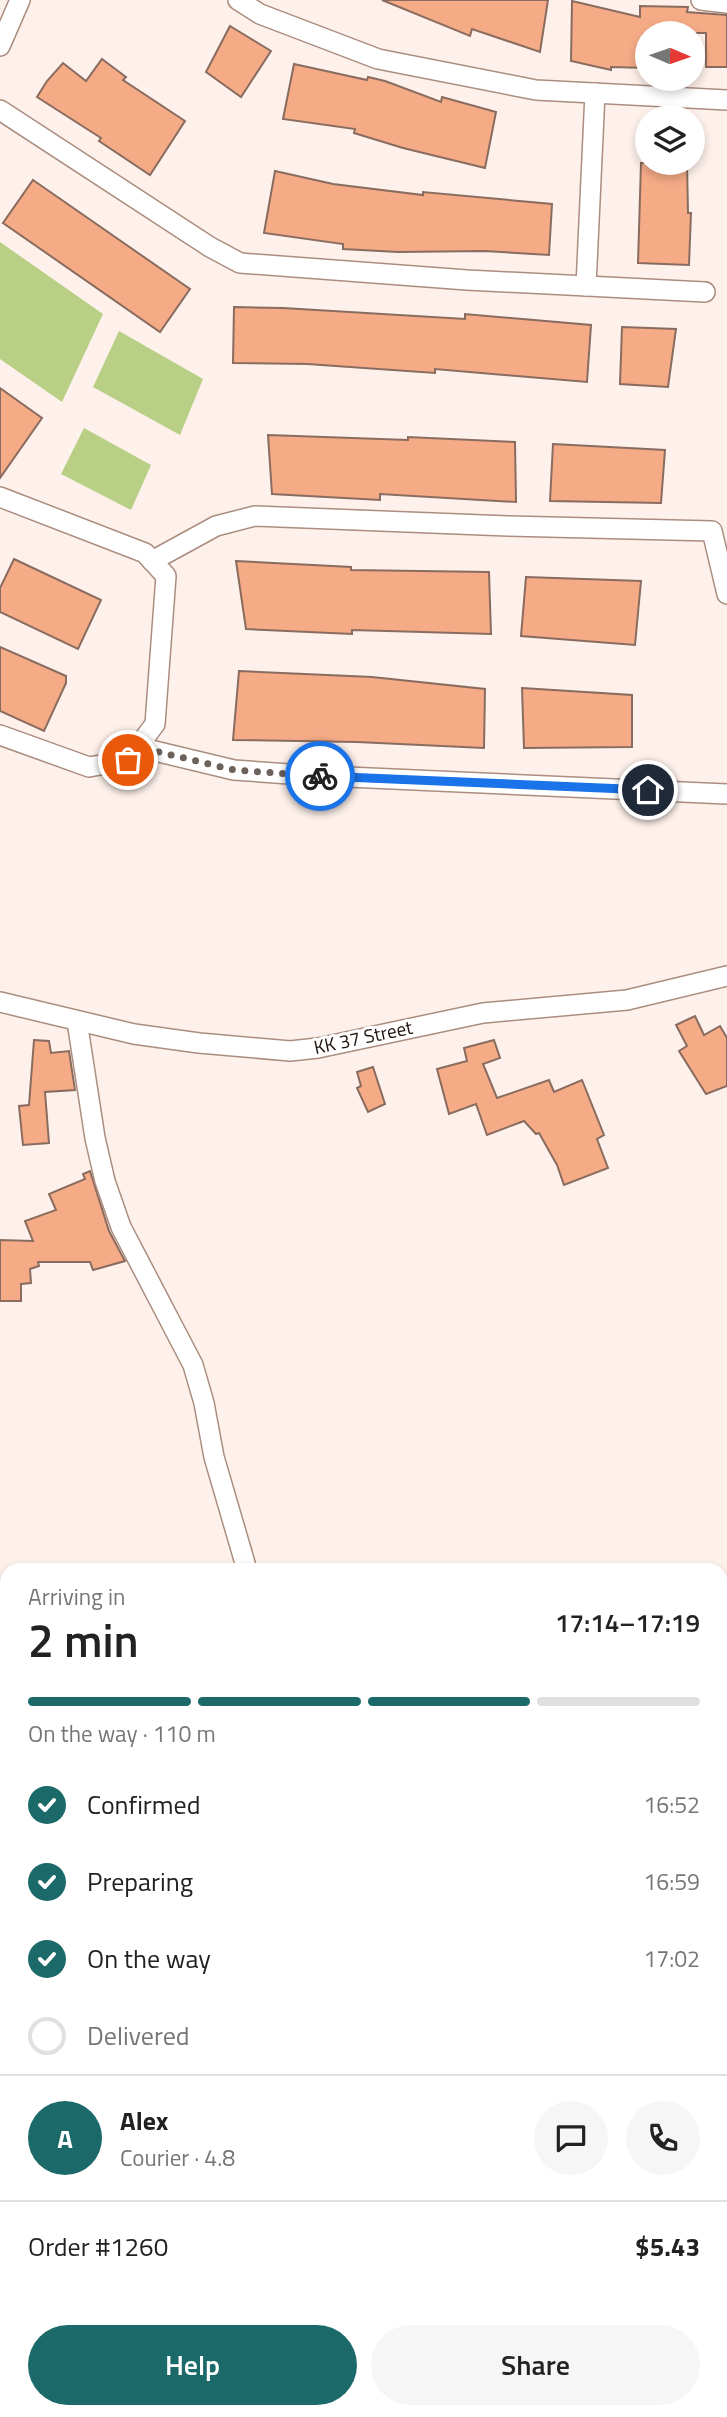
<!DOCTYPE html>
<html lang="en">
<head>
<meta charset="utf-8">
<style>
  :root { --surface:#fff; --page:#f6f6f6; --text:#222; --muted:#767676; --line:#e0e0e0; --accent:#1c696a }
  body { margin:0; font-family:"Titillium Web",sans-serif; background:var(--page); color:var(--text); height:100vh; display:flex; flex-direction:column; font-size:26px; white-space:nowrap }
  * { box-sizing:border-box; margin:0 }
  p { font-size:23px; color:var(--muted) }
  .icon { flex:none; width:38px; height:38px; fill:none; stroke:currentColor; stroke-width:2; stroke-linecap:round; stroke-linejoin:round }
  .map { position:relative; flex:1; overflow:hidden }
  .details { position:absolute; left:0px; top:1563px; width:728px; height:856px; display:flex; flex-direction:column; background:var(--surface); border-radius:21px 21px 0 0; box-shadow:0 4px 10px #0003 }
  .details>* { flex:none }
  .needle { width:46px; rotate:92deg }
  .buttons { position:absolute; left:635px; top:21px; display:grid; gap:14px }
  .buttons a { display:grid; place-items:center; width:70px; height:70px; border-radius:50%; background:var(--surface); box-shadow:0 4px 10px #0003; font-size:35px }
  .pin { position:absolute; display:grid; place-items:center; width:60px; height:60px; color:#fff; margin:-30px; border:4px solid #fff; border-radius:50%; box-shadow:0 2px 7px #0007 }
  .courier { position:absolute; display:grid; place-items:center; width:70px; height:70px; margin:-35px; border:5px solid #1a73e8; border-radius:50%; background:#fff; color:#222; box-shadow:0 2px 9px #0007 }
  .head em { font-style:normal; font-weight:600 }
  .head div { display:flex; flex-direction:column-reverse }
  .head { display:flex; align-items:center; justify-content:space-between; height:119px; padding:0 28px }
  h1 { font-size:46px; font-weight:600; line-height:52px }
  .bar { display:grid; grid-template-columns:repeat(4,1fr); gap:10px 7px; align-content:center; height:84px; padding:0 28px }
  .bar i { height:9px; border-radius:5px; background:var(--line) }
  .bar .current { background:var(--accent) }
  .bar p { grid-column:span 4 }
  .line { display:flex; align-items:center; gap:18px; padding:0 28px; border-top:2px solid var(--line) }
  .line div { flex:1 }
  .round { display:grid; place-items:center; flex:none; width:74px; height:74px; border-radius:37px; background:var(--page) }
  ol { padding:0 28px; list-style:none }
  li { display:flex; align-items:center; gap:21px; height:77px }
  li p { margin-inline-start:auto }
  li .icon { padding:7px; border-radius:50%; background:var(--accent); color:#fff; stroke-width:4 }
  li:last-child { color:var(--muted) }
  li i { width:38px; height:38px; border:4px solid var(--line); border-radius:50% }
  .action { display:flex; gap:14px; margin-top:auto; padding:14px 28px }
  .action a { flex:1; height:80px; border-radius:42px; background:var(--accent); color:#fff; font-size:28px; font-weight:600; line-height:80px; text-align:center }
  .action a+a { background:var(--page); color:var(--text) }
  .map>svg:first-child { display:block }
  .green { fill:#b8cf85 }
  .building { fill:#f5ab86; stroke:#896c5f; stroke-width:2 }
  .lines { fill:none; stroke-linecap:round; stroke-linejoin:round }
  .minor-casing { stroke:#ab8d7f; stroke-width:22 }
  .minor { stroke:#fff; stroke-width:19 }
  .done { stroke:#6d615b; stroke-width:7; stroke-dasharray:0 12.6 }
  .route { stroke:#1a73e8; stroke-width:9 }
  .labels { text-anchor:middle; stroke-width:6; stroke-linejoin:round; paint-order:stroke }
  .street-label { font-size:19px; fill:#1f140e; stroke:#fff }
</style>
</head>
<body>
<div class="map">
<svg width="727" height="2417" viewBox="0 0 727 2417">
  <rect width="100%" height="100%" fill="#fef1eb"/>
  <g class="green">
    <polygon points="0,242 103,314 62,402 0,359"/>
    <polygon points="119,331 203,379 180,435 93,387"/>
    <polygon points="84,428 151,465 131,510 61,474"/>
  </g>
  <g class="building">
    <polygon points="382,0 548,0 540,52 472,29 470,36"/>
    <polygon points="572,1 640,17 640,6 688,7 687,12 727,15 727,67 706,67 706,33 648,33 648,68 611,67 611,70 571,61"/>
    <polygon points="230,26 271,51 241,97 206,72"/>
    <polygon points="102,59 126,77 123,80 185,121 150,175 99,141 101,138 37,97 47,81 63,63 86,81"/>
    <polygon points="294,64 367,80 368,77 385,81 441,102 442,97 496,112 485,168 403,148 354,133 355,129 283,119"/>
    <polygon points="641,163 687,163 688,213 691,213 689,265 638,263"/>
    <polygon points="275,171 333,184 423,195 423,192 552,204 549,255 484,251 398,252 343,249 343,244 264,233"/>
    <polygon points="33,180 190,289 160,332 3,223"/>
    <polygon points="234,307 283,308 465,319 465,314 591,325 587,382 435,369 435,373 307,364 233,363"/>
    <polygon points="622,327 676,329 668,387 620,384"/>
    <polygon points="0,388 42,418 0,478"/>
    <polygon points="268,435 408,440 408,437 515,442 516,502 380,494 380,500 272,494"/>
    <polygon points="553,444 665,450 661,503 550,501"/>
    <polygon points="14,559 101,600 78,649 0,612 0,588"/>
    <polygon points="236,561 351,567 351,570 489,572 491,634 352,630 352,634 246,629"/>
    <polygon points="526,577 641,581 635,645 521,636"/>
    <polygon points="0,647 66,676 66,683 44,731 0,711"/>
    <polygon points="239,671 372,677 485,689 484,748 357,742 233,740"/>
    <polygon points="522,688 632,695 632,747 524,748"/>
    <polygon points="695,1016 704,1035 720,1026 727,1038 727,1086 706,1094 679,1051 687,1046 676,1025"/>
    <polygon points="34,1040 49,1041 51,1053 69,1051 75,1090 45,1092 49,1143 23,1145 19,1106 29,1105"/>
    <polygon points="494,1040 500,1058 483,1064 497,1098 549,1080 554,1092 582,1080 604,1135 597,1139 608,1168 564,1185 557,1165 539,1133 536,1134 524,1121 487,1135 476,1104 449,1114 437,1069 467,1061 464,1048"/>
    <polygon points="373,1067 385,1104 368,1112 357,1088 361,1086 357,1072"/>
    <polygon points="90,1171 109,1231 125,1261 93,1270 90,1262 38,1262 39,1266 30,1269 31,1283 21,1284 21,1301 0,1301 0,1240 33,1241 25,1221 56,1210 49,1194 85,1179 83,1174"/>
  </g>
  <g class="lines">
    <g class="minor-casing">
      <g id="minor">
        <polyline points="238,0 260,14 378,59 536,90 727,100"/>
        <polyline points="701,0 727,3"/>
        <polyline points="0,46 20,0"/>
        <polyline points="0,110 210,247 240,263 467,280 705,292"/>
        <polyline points="586,286 595,93"/>
        <polyline points="0,497 145,553 166,576 155,724 128,760 89,767 0,735"/>
        <polyline points="152,561 216,526 255,516 508,526 712,531 727,594"/>
        <polyline points="138,747 234,770 303,775 727,794"/>
        <polyline points="0,1002 134,1034 199,1043 290,1051 318,1048 483,1013 627,1000 727,976"/>
        <polyline points="77,1021 95,1138 105,1181 121,1227 193,1365 204,1403 214,1457 247,1570"/>
        <polyline points="721,1867 727,1866"/>
        <polyline points="0,1917 7,1931"/>
        <polyline points="0,2277 7,2272"/>
        <polyline points="721,2283 727,2307"/>
        <polyline points="261,2412 263,2417"/>
        <polyline points="542,2417 549,2412"/>
        <polyline points="694,2417 727,2412"/>
      </g>
    </g>
    <use href="#minor" class="minor"/>
  </g>
  <g class="lines">
    <polyline class="done" points="128,760 138,747 234,770 320,776"/>
    <polyline class="route" points="320,776 648,790"/>
  </g>
  <g class="labels">
    <g class="street-label">
      <text transform="translate(363 1037) rotate(-12)" y="7">KK 37 Street</text>
    </g>
  </g>
</svg>
<div class="buttons">
<a><svg class="needle" viewBox="-14 -14 28 28"><path d="M0-13l5 13h-10z" fill="#e53935"/><path d="M0 13l5-13h-10z" fill="#767676"/></svg></a>
<a><svg class="icon" aria-label="layers" viewBox="0 0 24 24"><path d="M12 4l9 5-9 5-9-5zM3 14l9 5 9-5"/></svg></a>
</div>
<div class="pin" style="left:128px;top:760px;background:#ea580c"><svg class="icon" aria-label="bag" viewBox="0 0 24 24"><path d="M5 8h14l-1 12H6zM9 8a3 3 0 0 1 6 0"/></svg></div>
<div class="pin" style="left:648px;top:790px;background:#1f2937"><svg class="icon" aria-label="home" viewBox="0 0 24 24"><path d="M3 11l9-7 9 7M6 9v11h12V9"/></svg></div>
<div class="courier" style="left:320px;top:776px"><svg class="icon" aria-label="bike" viewBox="0 0 24 24"><circle cx="6" cy="16" r="4"/><circle cx="18" cy="16" r="4"/><path d="M6 16l4-8h5l3 8M10 8l3 8H6M13 5h3"/></svg></div>
<section class="details">
<div class="head"><div><h1>2 min</h1><p>Arriving in</p></div><em>17:14–17:19</em></div>
<div class="bar"><i class="current"></i><i class="current"></i><i class="current"></i><i></i><p>On the way · 110 m</p></div>
<ol>
<li><svg class="icon" aria-label="check" viewBox="0 0 24 24"><path d="M5 12l5 5 9-10"/></svg>Confirmed<p>16:52</p></li>
<li><svg class="icon" aria-label="check" viewBox="0 0 24 24"><path d="M5 12l5 5 9-10"/></svg>Preparing<p>16:59</p></li>
<li><svg class="icon" aria-label="check" viewBox="0 0 24 24"><path d="M5 12l5 5 9-10"/></svg>On the way<p>17:02</p></li>
<li><i></i>Delivered</li>
</ol>
<div class="line" style="height:126px"><b class="round" style="background:var(--accent);color:#fff">A</b><div><b>Alex</b><p>Courier · 4.8</p></div><a class="round"><svg class="icon" aria-label="chat" viewBox="0 0 24 24"><path d="M4 5h16v11H9l-5 4z"/></svg></a><a class="round"><svg class="icon" aria-label="phone" viewBox="0 0 24 24"><path d="M5 4h4l2 5-3 2q2 4 5 5l2-3 5 2v4C11 20 4 13 5 4z"/></svg></a></div>
<div class="line" style="height:91px"><div>Order #1260</div><b>$5.43</b></div>
<div class="action"><a>Help</a><a>Share</a></div>
</section>
</div>
</body>
</html>
